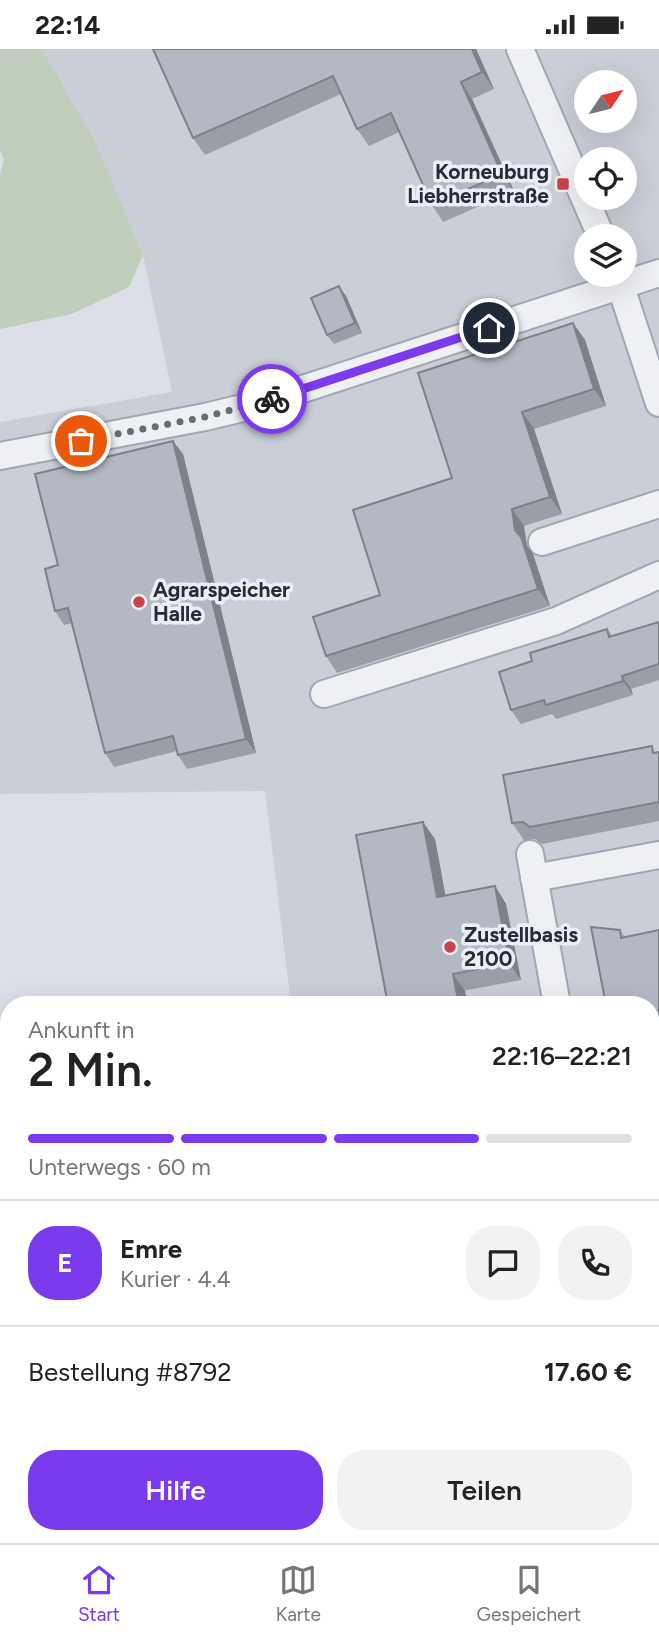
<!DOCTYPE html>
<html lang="de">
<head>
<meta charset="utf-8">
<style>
  :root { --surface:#fff; --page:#f2f2f2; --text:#222; --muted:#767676; --line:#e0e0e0; --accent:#7c3aed }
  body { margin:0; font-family:Figtree,sans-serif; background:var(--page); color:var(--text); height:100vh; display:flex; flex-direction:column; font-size:26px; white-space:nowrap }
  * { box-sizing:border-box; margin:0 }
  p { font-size:23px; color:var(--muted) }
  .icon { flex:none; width:38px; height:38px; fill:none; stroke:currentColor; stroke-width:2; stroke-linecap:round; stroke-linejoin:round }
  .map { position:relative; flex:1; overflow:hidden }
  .sheet { position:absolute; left:0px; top:947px; width:660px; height:548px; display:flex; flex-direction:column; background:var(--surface); border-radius:28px 28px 0 0; box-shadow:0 7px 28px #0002 }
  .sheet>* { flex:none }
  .needle { width:46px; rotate:55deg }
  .controls { position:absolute; left:574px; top:21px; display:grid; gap:14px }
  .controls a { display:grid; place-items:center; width:63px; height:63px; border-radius:50%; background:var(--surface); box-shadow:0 7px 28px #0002; font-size:35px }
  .pin { position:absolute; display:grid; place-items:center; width:60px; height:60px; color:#fff; margin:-30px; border:4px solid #fff; border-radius:50%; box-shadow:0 2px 7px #0007 }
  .courier { position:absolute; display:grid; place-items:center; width:70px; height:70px; margin:-35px; border:5px solid #7c3aed; border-radius:50%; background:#fff; color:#222; box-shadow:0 2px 9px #0007 }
  .overview em { font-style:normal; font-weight:600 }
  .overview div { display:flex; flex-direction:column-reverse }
  .overview { display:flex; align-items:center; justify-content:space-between; height:119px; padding:0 28px }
  h1 { font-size:46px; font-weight:600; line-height:52px }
  .bar { display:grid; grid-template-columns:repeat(4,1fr); gap:10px 7px; align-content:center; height:84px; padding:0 28px }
  .bar i { height:9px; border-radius:5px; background:var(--line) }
  .bar .active { background:var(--accent) }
  .bar p { grid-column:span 4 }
  .line { display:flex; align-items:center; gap:18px; padding:0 28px; border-top:2px solid var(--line) }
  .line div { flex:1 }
  .round { display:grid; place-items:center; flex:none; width:74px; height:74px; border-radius:28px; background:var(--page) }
  .button { display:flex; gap:14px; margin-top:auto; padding:14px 28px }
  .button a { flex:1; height:80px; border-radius:28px; background:var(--accent); color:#fff; font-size:28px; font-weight:600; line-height:80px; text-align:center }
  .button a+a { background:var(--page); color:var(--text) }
  .status { display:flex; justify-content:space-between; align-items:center; height:49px; padding:0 35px; background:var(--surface); direction:ltr }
  .status svg { height:19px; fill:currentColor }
  .menu { display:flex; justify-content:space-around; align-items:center; height:98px; border-top:2px solid var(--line); background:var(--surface); font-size:19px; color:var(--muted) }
  .menu a { display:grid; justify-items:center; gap:4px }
  .menu .active { color:var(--accent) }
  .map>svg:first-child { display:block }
  .built { fill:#caced7; fill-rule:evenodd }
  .green { fill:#c0cfbd }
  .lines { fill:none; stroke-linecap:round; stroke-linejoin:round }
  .minor-casing { stroke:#a2a6af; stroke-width:30 }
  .minor { stroke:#eef0f4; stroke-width:26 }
  .rail { stroke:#767d8f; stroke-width:5; stroke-dasharray:3.5 7; stroke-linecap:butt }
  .wall { fill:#9a9ea7 }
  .shaded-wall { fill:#7d8188 }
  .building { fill:#b3b8c2; stroke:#7d8188; stroke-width:2 }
  .done { stroke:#666b77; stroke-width:7; stroke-dasharray:0 12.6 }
  .route { stroke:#7c3aed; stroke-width:9 }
  .poi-dot { fill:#ca424b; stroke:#ebeef4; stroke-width:2.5 }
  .labels { text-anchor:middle; stroke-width:7; stroke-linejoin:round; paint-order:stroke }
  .poi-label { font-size:21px; font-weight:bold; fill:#262c3b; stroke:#ebeef4; text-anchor:start }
</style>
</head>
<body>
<div class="status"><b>22:14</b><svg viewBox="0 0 49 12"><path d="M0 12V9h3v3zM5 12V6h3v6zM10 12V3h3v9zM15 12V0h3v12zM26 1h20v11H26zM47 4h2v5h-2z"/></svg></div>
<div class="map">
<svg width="659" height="1494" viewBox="0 0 659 1494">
  <rect width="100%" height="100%" fill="#dcdfe6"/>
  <g class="built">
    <path d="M42 0H659V1494H363L360 1486H651V956L291 955 265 742 0 745V373L172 343 143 206 96 95ZM586 33H625V72H586ZM586 110H625V149H586ZM586 187H625V226H586Z"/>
    <polygon points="238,1486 328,1486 293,1494 249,1494"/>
  </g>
  <g class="green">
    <polygon points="0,0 42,0 96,94 143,206 129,238 72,265 0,280 0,125 4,111 0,101"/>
    <polygon points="328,1486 360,1486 363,1494 293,1494"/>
  </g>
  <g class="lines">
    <g class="minor-casing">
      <g id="minor">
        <polyline points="520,0 601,187"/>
        <polyline points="617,226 659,354"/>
        <polyline points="0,407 205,368 251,357 659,224"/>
        <polyline points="542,493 659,455"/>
        <polyline points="324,645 556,572 659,526"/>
        <polyline points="530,805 557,956"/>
        <polyline points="534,829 659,806"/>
        <polyline points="651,1206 659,1205"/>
      </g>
    </g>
    <use href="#minor" class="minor"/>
    <g class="rail">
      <polyline points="0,1331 9,1337"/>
      <polyline points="203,1486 213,1494"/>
    </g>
  </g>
  <g class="wall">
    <polygon points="153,0 476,0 494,40 472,50 514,142 443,173 432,156 399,83 369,97 357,80 341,45 205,106 193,89"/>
    <polygon points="346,247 362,284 334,295 327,286"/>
    <polygon points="573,274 585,291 606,357 534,380 562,465 524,477 527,497 533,505 550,557 337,624 326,607 380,546 452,429"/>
    <polygon points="183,405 256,704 187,720 178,706 177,702 114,718 105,704 72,574 64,576 55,562 58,516"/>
    <polygon points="659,573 659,631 631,640 633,646 556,670 552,665 521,675 511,661 532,612 607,580 612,587"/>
    <polygon points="659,703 659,772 542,795 535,790 524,791 512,774"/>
    <polygon points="435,790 445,847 495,837 506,855 521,931 388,956"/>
    <polygon points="620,881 625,888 659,881 659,1038 651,1039 651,956"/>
    <polygon points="659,1221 659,1340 651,1341 651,1222"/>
  </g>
  <g class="shaded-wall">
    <polygon points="472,0 476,0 494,40 482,23"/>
    <polygon points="461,33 472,50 514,142 502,125"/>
    <polygon points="339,237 346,247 362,284 355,274"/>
    <polygon points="573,274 585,291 606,357 594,340"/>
    <polygon points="522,363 534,380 562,465 550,448"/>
    <polygon points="173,392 183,405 256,704 246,690"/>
    <polygon points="512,460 524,477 527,497 533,505 550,557 538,540 515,481"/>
    <polygon points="622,627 631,640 633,646 623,632"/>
    <polygon points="423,773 435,790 449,865 437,848"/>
    <polygon points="495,837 506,855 521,931 509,914"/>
    <polygon points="453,925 465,942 468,956 459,956"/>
  </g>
  <g class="building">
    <polygon points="153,0 472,0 482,23 461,33 502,125 432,156 391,64 357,80 333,27 193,89"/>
    <polygon points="339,237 355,274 327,286 311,249"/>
    <polygon points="573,274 594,340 522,363 550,448 512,460 515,481 521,488 538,540 326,607 313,568 380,546 353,461 452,429 418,324"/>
    <polygon points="173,392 246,690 178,706 173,687 105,704 68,559 55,562 45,520 58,516 35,425"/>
    <polygon points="659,573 659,615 622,627 623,632 546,656 544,651 511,661 499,623 532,612 530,604 607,580 609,588"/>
    <polygon points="652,697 653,704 659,703 659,753 530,778 523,773 512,774 503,726"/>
    <polygon points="423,773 437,848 495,837 509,914 453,925 459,956 388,956 356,786"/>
    <polygon points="591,878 620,881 621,889 659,881 659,1022 651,1024 651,956 606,956"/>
    <polygon points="3,1202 9,1202 9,1264 7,1263"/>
    <polygon points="659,1221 659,1323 651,1324 651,1222"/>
    <polygon points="659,1416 659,1494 619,1494 618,1486 651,1486 651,1417"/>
    <polygon points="68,1487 110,1494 67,1494"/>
  </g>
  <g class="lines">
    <polyline class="done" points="81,392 205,368 272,350"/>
    <polyline class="route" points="272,350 489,279"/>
  </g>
  <g class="poi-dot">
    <rect x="556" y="128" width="14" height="14" rx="3.5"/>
    <circle cx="139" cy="553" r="7"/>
    <circle cx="450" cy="898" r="7"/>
  </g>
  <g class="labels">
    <g class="poi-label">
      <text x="549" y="130" text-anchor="end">Korneuburg<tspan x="549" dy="24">Liebherrstraße</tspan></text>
      <text x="153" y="548">Agrarspeicher<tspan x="153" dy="24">Halle</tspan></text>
      <text x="464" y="893">Zustellbasis<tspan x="464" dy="24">2100</tspan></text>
    </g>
  </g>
</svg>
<div class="controls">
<a><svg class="needle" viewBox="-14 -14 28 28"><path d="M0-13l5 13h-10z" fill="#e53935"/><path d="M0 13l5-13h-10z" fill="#767676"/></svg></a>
<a><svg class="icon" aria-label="locate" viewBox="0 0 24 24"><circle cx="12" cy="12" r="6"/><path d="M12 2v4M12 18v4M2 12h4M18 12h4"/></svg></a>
<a><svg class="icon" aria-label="layers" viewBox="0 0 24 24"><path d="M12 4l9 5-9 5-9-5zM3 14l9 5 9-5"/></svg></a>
</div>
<div class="pin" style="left:81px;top:392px;background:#ea580c"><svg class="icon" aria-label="bag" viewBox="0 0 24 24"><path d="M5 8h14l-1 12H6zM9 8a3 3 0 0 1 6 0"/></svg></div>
<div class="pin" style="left:489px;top:279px;background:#1f2937"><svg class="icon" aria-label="home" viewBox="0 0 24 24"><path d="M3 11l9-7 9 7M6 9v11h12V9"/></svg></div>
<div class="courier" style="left:272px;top:350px"><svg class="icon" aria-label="bike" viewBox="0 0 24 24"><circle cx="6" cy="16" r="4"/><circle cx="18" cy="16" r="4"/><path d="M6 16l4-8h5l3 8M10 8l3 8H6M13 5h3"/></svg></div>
<section class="sheet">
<div class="overview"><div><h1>2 Min.</h1><p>Ankunft in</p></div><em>22:16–22:21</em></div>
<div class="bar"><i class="active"></i><i class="active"></i><i class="active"></i><i></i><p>Unterwegs · 60 m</p></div>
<div class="line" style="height:126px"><b class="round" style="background:var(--accent);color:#fff">E</b><div><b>Emre</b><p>Kurier · 4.4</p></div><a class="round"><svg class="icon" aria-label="chat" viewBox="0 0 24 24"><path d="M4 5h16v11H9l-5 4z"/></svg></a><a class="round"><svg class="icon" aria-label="phone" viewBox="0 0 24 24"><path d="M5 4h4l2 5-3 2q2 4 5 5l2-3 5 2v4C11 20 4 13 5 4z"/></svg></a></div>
<div class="line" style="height:91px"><div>Bestellung #8792</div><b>17.60 €</b></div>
<div class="button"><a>Hilfe</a><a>Teilen</a></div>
</section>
</div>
<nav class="menu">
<a class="active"><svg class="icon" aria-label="home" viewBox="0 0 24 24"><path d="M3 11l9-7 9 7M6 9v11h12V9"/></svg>Start</a>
<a><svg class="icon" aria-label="map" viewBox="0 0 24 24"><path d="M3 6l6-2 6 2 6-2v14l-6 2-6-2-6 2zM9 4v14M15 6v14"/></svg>Karte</a>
<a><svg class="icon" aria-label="saved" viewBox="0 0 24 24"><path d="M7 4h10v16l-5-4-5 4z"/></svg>Gespeichert</a>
</nav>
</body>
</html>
